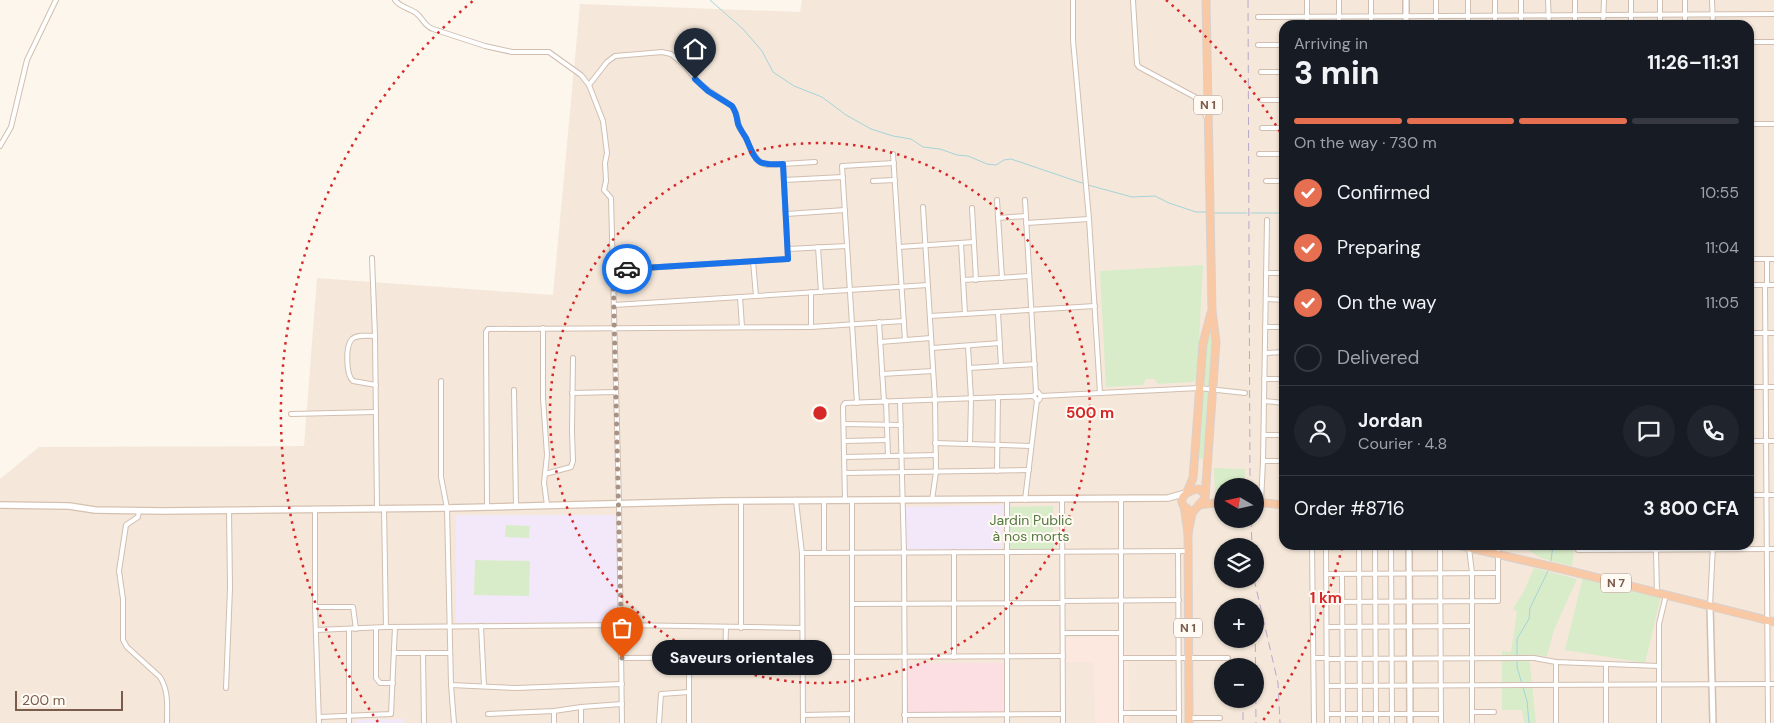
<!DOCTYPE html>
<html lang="en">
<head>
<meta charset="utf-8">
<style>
  :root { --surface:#171b24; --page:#20242c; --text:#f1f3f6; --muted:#9ea1a6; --line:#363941; --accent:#e76f51 }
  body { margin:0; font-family:"DM Sans",sans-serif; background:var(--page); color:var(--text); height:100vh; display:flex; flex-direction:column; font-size:19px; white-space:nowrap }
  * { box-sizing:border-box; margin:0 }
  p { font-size:16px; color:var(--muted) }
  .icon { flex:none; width:28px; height:28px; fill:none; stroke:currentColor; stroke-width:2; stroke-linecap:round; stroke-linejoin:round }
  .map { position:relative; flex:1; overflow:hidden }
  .panel { position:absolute; left:1279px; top:20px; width:475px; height:530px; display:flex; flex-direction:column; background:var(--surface); border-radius:15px; box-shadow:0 1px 4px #0004 }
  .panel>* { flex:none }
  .needle { width:32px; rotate:279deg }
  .tools { position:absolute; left:1214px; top:478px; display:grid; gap:10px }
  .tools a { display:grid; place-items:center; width:50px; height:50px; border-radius:50%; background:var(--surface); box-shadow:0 1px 4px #0004; font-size:25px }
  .scale { position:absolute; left:15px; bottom:12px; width:108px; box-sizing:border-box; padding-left:5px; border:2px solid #7a5c4d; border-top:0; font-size:14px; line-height:18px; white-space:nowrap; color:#7a5c4d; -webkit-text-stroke:4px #fffaf3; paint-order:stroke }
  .pin { position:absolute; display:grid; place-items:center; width:42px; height:42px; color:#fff; margin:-51px -21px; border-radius:50% 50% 50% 0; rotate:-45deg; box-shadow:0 0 5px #0007 }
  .pin .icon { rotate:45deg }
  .courier { position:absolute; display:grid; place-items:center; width:50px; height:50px; margin:-25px; border:4px solid #1a73e8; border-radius:50%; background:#fff; color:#222; box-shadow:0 1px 6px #0007 }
  .bubble { position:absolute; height:35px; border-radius:18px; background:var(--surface); box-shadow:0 1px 4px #0004; font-size:16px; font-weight:700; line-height:35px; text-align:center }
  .overview em { font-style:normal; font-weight:700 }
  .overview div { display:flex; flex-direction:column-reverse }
  .overview { display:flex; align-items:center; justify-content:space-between; height:85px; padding:0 15px }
  h1 { font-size:32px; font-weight:700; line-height:38px }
  .bar { display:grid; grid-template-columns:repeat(4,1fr); gap:8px 5px; align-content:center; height:60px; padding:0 15px }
  .bar i { height:6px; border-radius:4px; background:var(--line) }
  .bar .on { background:var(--accent) }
  .bar p { grid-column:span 4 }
  .line { display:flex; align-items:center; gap:12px; padding:0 15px; border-top:1px solid var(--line) }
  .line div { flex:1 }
  .round { display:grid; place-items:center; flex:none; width:52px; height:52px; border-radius:26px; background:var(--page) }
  ol { padding:0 15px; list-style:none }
  li { display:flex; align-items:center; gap:15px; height:55px }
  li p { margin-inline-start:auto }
  li .icon { padding:5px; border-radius:50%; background:var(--accent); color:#fff; stroke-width:4 }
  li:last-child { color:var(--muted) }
  li i { width:28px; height:28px; border:2px solid var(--line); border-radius:50% }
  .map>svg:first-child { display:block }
  .residential { fill:#f5e8da; fill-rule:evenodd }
  .commercial { fill:#fde8e0 }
  .education { fill:#f3e8fa }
  .medical { fill:#fbdfe3 }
  .green { fill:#d8ecc9 }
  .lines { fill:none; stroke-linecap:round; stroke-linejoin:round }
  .stream { stroke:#a5d3da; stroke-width:1 }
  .minor-casing { stroke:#d1beb0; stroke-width:6 }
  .tertiary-casing { stroke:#d1beb0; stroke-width:8 }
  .secondary-casing { stroke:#d6c0b0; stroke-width:8 }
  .trunk-casing { stroke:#dad1cd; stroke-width:9 }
  .minor { stroke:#fff; stroke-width:4 }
  .tertiary { stroke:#fff; stroke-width:5 }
  .secondary { stroke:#fff; stroke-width:5.5 }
  .trunk { stroke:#f9c8a4; stroke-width:7 }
  .rail { stroke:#b9a8c9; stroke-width:1; stroke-dasharray:8 5; stroke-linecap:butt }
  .done { stroke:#a89285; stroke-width:5; stroke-dasharray:0 9 }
  .route { stroke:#1a73e8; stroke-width:6 }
  .ring { fill:none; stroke:#d62828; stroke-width:2.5; stroke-dasharray:2.5 5 }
  .labels { text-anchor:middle; stroke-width:4; stroke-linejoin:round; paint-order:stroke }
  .shield { fill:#fffaf3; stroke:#a28b7f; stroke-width:1 }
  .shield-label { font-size:12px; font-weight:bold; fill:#7a5c4d }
  .park-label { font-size:14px; fill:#537a41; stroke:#fffaf3 }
  .centre { fill:#d62828; stroke:#fffaf3; stroke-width:2.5 }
  .ring-label { font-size:15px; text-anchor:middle; font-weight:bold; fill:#d62828; stroke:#fffaf3; stroke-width:4; stroke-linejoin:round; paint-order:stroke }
</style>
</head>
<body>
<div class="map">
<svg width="1774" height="723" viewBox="0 0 1774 723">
  <rect width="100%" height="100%" fill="#fdf6ec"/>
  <path class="residential" d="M802 0H1774V723H0V479L39 447 304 446 317 278 553 295 580 4 800 12ZM1284 25H1749V545H1284ZM1222 486H1255V519H1222ZM1222 546H1255V579H1222ZM1222 606H1255V639H1222ZM1222 666H1255V699H1222Z"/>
  <polygon class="commercial" points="1119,636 1128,660 1129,723 1095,723 1094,662 1065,662 1066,638"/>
  <g class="education">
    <polygon points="1003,505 1002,549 906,550 906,507"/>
    <polygon points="456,515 617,515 617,622 456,623"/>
    <polygon points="403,719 403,723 355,723 355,720"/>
  </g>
  <polygon class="medical" points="906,663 1003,663 1003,712 906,713"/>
  <g class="green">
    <polygon points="1203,265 1197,378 1193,382 1159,384 1157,383 1155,379 1146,379 1143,385 1106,387 1100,271"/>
    <polygon points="1208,335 1214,337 1210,386 1203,385 1204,340"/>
    <polygon points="1201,389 1211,391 1206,459 1197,459"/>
    <polygon points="1214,468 1245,469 1245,486 1222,486 1222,496 1215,496"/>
    <polygon points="1053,506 1054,549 1010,550 1009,507"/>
    <polygon points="506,525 530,526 529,538 505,537"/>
    <polygon points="1527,545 1575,545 1572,566 1541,558 1528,550"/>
    <polygon points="475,560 530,561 529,596 474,595"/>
    <polygon points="1534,568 1577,579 1554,630 1547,656 1529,655 1536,723 1524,723 1522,710 1502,710 1502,651 1511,652 1517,612 1513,608 1523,593"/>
    <polygon points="1583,577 1661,596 1645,663 1565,650"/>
  </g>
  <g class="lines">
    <g class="stream">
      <polyline points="710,0 743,29 762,51 773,72 794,86 822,97 846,115 871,129 893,136 911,139 923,147 940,149 957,155 968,156 987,164 996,165 1004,160 1011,159 1085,184"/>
      <polyline points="1088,185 1132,197 1155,196 1169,203 1196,212 1207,212"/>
      <polyline points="1214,213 1247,213"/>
      <polyline points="1251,213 1284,213"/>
      <polyline points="1551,561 1553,545"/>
      <polyline points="1529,723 1527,701 1517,667 1517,639 1529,619 1530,608 1548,571"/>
    </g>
    <g class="minor-casing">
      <g id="minor">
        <path d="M395 0C400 7 409 8 416 13 423 18 424 26 433 29L485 46 512 52H549L581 75 589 85 603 121 607 153 605 163 606 181 604 190 611 198 619 502 622 723"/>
        <polyline points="1073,0 1073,40 1089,219 1100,393"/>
        <polyline points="1339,0 1339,25"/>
        <polyline points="1371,0 1371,25"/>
        <polyline points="1548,0 1549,25"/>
        <polyline points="1575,0 1575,25"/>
        <polyline points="1631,0 1631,25"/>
        <polyline points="1660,0 1660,25"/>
        <polyline points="1685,0 1685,25"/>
        <polyline points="1712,0 1713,25"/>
        <polyline points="1133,1 1137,64 1139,67 1195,97 1206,116"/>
        <polyline points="1258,17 1774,14"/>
        <polyline points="1307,25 1307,0"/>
        <polyline points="1436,25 1436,0"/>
        <polyline points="1468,25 1468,0"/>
        <polyline points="1495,25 1495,0"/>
        <polyline points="1521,25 1521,0"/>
        <polyline points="1603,25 1604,0"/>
        <polyline points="1749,42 1774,42"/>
        <polyline points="1258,45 1284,45"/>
        <polyline points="1749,70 1750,70"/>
        <polyline points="1261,72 1284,72"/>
        <polyline points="589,85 607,62 615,56 662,52 671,54 683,64 701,85 732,106 736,113 739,127 747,140 752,153 761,163 767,165 815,162"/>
        <polyline points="1262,100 1284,100"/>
        <polyline points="1749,124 1774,124"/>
        <polyline points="1262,128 1284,128"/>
        <polyline points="0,146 11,127 27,60 56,0"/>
        <polyline points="893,154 905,340"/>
        <polyline points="1259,154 1284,154"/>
        <polyline points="784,180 843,177"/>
        <polyline points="873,181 895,180"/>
        <polyline points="1266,181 1284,181"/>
        <polyline points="997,200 1002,278"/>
        <polyline points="1025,200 1036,392"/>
        <polyline points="923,207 935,400 936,472 932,500"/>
        <polyline points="972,208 976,280"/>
        <polyline points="786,214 845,210"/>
        <polyline points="998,218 1026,216"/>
        <polyline points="1026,223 1089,219"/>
        <polyline points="961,243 965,314"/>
        <polyline points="818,247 821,292"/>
        <polyline points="899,247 974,242"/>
        <polyline points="788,249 847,246"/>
        <polyline points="372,258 375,336 377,508"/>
        <polyline points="1749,259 1774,259"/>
        <polyline points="1767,259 1767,285"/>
        <polyline points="753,261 756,296"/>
        <polyline points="613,270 788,259 783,164"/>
        <polyline points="1266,273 1284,273"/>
        <polyline points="963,280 1029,276"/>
        <polyline points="1749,285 1774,285"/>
        <polyline points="1765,285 1768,723"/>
        <polyline points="811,292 811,327"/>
        <polyline points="740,297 742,327"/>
        <polyline points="1266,299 1284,300"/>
        <polyline points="614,305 928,285"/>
        <polyline points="998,312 1001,366"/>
        <polyline points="930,316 1095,306"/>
        <polyline points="879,322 884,402"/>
        <polyline points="1265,327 1284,327"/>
        <polyline points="543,328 543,398 547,455 544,483 547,505"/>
        <polyline points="1749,333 1774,333"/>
        <path d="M375 336C368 336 358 334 352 339 345 346 346 375 353 381L376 385"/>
        <polyline points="880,342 931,338"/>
        <polyline points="968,346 971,399 970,444"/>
        <polyline points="932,348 1000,343"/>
        <polyline points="1265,353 1284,352"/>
        <polyline points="969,368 1035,364"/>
        <polyline points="882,374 933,371"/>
        <polyline points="1264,379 1284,379"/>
        <polyline points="441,381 441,477 447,508 451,685 454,723"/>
        <polyline points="1749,387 1774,387"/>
        <polyline points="514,390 516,506"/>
        <polyline points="572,393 616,392"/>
        <polyline points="1041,396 1199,388 1245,393"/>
        <polyline points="886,401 888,456"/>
        <polyline points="900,401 904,552 905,723"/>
        <polyline points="1264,401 1284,403"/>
        <polyline points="857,403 842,166 894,163"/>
        <polyline points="291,414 376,412"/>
        <polyline points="844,424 901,425"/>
        <polyline points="1264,435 1284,435"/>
        <polyline points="845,441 887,440"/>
        <polyline points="1749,441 1774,441"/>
        <polyline points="935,443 1031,446"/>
        <polyline points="845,457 936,455"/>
        <polyline points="1263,461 1284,461"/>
        <polyline points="997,471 998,397"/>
        <polyline points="845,473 1029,470"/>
        <polyline points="545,474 571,467 573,461 572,431 573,358"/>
        <polyline points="1749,495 1774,495"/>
        <polyline points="1121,499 1121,723"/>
        <polyline points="845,500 843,406 845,403 1033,396"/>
        <polyline points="852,500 852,723"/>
        <polyline points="1025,500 1037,400 1033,396 1038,392 1041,396 1039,400 1037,400"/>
        <polyline points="1062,500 1063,723"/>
        <polyline points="741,501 741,628"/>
        <polyline points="796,501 802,553 803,723"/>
        <polyline points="824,501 824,553"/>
        <polyline points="1007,501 1007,723"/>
        <polyline points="1261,502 1263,461 1267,220"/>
        <polyline points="487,507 486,332 488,329 811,327 904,321"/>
        <polyline points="384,508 386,627"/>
        <polyline points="315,509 315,607 319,723"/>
        <path d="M139 511 138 517 126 525 119 571 123 599V640L127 647 160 677C169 691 167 707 167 723"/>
        <polyline points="1312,545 1314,723"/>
        <polyline points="1326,545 1327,723"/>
        <polyline points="1359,545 1360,723"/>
        <polyline points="1375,545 1376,723"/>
        <polyline points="1391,545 1392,723"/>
        <polyline points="1440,545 1441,723"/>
        <polyline points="1312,547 1409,547"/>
        <polyline points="1469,548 1472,573 1472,723"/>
        <polyline points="1578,550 1774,549"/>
        <polyline points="1656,550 1657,593"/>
        <polyline points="1178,551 1179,723"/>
        <polyline points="954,552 954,657"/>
        <polyline points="802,553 1188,551"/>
        <polyline points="1326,574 1498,573"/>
        <polyline points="1342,574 1343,723"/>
        <polyline points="1063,601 1179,600"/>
        <polyline points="1327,602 1498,601 1498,545"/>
        <polyline points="852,604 1063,603"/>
        <polyline points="1710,606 1713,545"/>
        <polyline points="315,607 353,607 356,629"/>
        <polyline points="481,626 484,686"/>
        <polyline points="1327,627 1472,626"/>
        <polyline points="376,628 376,678 380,683 393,683"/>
        <polyline points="316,630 386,627 622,625 802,628"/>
        <polyline points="1063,633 1121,633"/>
        <polyline points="395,653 450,653"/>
        <polyline points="423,653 424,723"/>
        <polyline points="622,658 1063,656"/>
        <polyline points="689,658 689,723"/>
        <polyline points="725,658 726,628"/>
        <polyline points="1121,658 1228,658"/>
        <polyline points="1314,658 1327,658"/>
        <polyline points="1327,659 1534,658 1556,662 1659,666"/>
        <polyline points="1556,662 1556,723"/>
        <polyline points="1606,664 1606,723"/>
        <polyline points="451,685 516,688 622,684"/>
        <polyline points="1327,686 1774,684"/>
        <polyline points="226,688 230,588 229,510"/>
        <polyline points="581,707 581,723"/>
        <polyline points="1472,712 1494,712"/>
        <polyline points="1121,713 1179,713"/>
        <polyline points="488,714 554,711 581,707 622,704"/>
        <polyline points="1327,714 1441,714"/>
        <polyline points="803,715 852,714"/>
        <polyline points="904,715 1063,714"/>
        <polyline points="319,717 391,714 395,627"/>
        <polyline points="1189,718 1220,718"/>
        <polyline points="349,723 349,629"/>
        <polyline points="554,723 554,711"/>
        <polyline points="659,723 661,694 689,692"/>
        <polyline points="1659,723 1659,624 1666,595"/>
      </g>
    </g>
    <g class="tertiary-casing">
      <g id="tertiary">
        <polyline points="1406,0 1406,25"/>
        <polyline points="1409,545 1410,723"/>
        <polyline points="1710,606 1713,723"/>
      </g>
    </g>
    <g class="secondary-casing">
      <polyline id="secondary" points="0,505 69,506 95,510 163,511 447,508 723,501 1168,498 1186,493"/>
    </g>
    <g class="trunk-casing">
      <g id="trunk">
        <polyline points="1187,492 1193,478 1203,343 1211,313"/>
        <polyline points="1255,502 1284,505"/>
        <polyline points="1199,505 1222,502"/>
        <polyline points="1184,506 1188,533 1189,723"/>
        <path d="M1188 509C1173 500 1188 490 1199 489L1205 494"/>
        <polyline points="1188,533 1192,513 1205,498 1216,342 1212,310 1206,0"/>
        <polyline points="1457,545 1562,569 1774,622"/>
      </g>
    </g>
    <use href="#minor" class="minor"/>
    <use href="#tertiary" class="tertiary"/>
    <use href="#secondary" class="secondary"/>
    <use href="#trunk" class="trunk"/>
    <g class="rail">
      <polyline points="1248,0 1250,486"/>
      <polyline points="1251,519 1252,546"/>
      <polyline points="1254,579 1278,683 1280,723"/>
      <polyline points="1255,605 1256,723"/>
      <polyline points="1243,699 1243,723"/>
    </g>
  </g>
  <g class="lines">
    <polyline class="done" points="622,658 613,270 627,269"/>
    <path class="route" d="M627 269 788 259 783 164C755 166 756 161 746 138 743 133 740 129 738 124 737 118 736 111 732 106L708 91 695 79"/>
  </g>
  <g class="ring">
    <circle cx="820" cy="413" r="270"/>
    <path d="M1342 548A539 539 0 0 1 1262 722M378 722A539 539 0 0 1 474 0M1166 0A539 539 0 0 1 1282 135"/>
  </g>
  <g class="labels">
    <g class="shield">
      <rect x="1194" y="95.5" width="28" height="19" rx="4"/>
      <rect x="1601" y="573.5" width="30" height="19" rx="4"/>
      <rect x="1174" y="618.5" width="28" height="19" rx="4"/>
    </g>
    <g class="shield-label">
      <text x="1208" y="109">N 1</text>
      <text x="1616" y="587">N 7</text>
      <text x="1188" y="632">N 1</text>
    </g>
    <g class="park-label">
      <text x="1031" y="525">Jardin Public<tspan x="1031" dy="16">à nos morts</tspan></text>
    </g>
  </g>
  <circle cx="820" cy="413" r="8" class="centre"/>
  <g class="ring-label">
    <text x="1090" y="418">500 m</text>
    <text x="1326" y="603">1 km</text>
  </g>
</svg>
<div class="tools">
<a><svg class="needle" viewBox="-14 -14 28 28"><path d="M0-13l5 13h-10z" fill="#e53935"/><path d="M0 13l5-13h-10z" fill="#9ea1a6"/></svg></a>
<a><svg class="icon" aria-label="layers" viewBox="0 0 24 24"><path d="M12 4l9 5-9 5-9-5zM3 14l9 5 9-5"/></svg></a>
<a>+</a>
<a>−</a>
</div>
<div class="scale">200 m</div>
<div class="pin" style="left:622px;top:658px;background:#ea580c"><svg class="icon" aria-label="bag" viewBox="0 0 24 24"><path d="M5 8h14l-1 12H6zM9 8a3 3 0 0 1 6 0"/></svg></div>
<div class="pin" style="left:695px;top:79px;background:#1f2937"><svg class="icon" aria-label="home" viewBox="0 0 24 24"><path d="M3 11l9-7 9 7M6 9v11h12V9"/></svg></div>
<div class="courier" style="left:627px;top:269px"><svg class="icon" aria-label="car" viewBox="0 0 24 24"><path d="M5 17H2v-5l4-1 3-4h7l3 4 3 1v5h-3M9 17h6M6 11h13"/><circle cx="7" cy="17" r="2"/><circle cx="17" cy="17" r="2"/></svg></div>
<div class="bubble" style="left:652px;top:640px;width:180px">Saveurs orientales</div>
<section class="panel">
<div class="overview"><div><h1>3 min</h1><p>Arriving in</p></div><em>11:26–11:31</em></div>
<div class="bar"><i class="on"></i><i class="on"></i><i class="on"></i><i></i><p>On the way · 730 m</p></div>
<ol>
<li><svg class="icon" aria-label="check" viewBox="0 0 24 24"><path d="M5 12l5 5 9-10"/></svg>Confirmed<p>10:55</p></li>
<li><svg class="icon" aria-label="check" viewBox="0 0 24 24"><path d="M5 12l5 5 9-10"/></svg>Preparing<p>11:04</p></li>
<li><svg class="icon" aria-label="check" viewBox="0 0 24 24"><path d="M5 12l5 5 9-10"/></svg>On the way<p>11:05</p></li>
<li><i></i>Delivered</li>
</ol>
<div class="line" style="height:90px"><a class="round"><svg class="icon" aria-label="person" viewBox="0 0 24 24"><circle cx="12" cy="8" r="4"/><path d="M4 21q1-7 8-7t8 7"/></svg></a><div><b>Jordan</b><p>Courier · 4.8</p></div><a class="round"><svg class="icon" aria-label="chat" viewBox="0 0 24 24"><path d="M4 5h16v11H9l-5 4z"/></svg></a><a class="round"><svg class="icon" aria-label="phone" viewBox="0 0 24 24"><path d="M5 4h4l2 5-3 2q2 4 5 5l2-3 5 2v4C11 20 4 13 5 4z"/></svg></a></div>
<div class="line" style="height:65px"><div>Order #8716</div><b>3 800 CFA</b></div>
</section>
</div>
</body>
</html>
